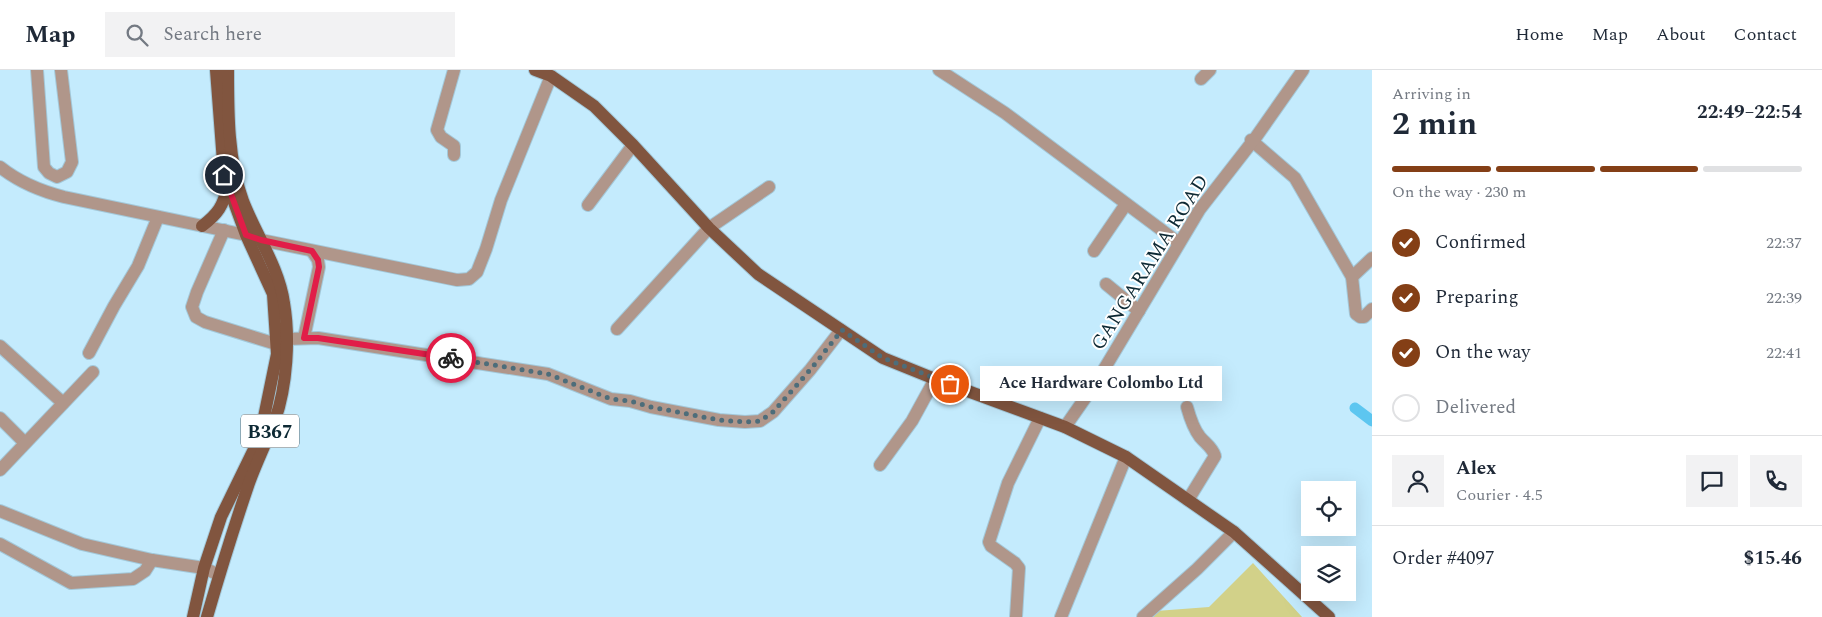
<!DOCTYPE html>
<html lang="en">
<head>
<meta charset="utf-8">
<style>
  :root { --surface:#fff; --page:#f2f2f3; --text:#1f2937; --muted:#747a83; --line:#e0e1e3; --accent:#843f16 }
  body { margin:0; font-family:Spectral,serif; background:var(--page); color:var(--text); height:100vh; display:flex; flex-direction:column; font-size:19px; white-space:nowrap }
  * { box-sizing:border-box; margin:0 }
  p { font-size:16px; color:var(--muted) }
  .icon { flex:none; width:28px; height:28px; fill:none; stroke:currentColor; stroke-width:2; stroke-linecap:round; stroke-linejoin:round }
  .map { position:relative; flex:1; overflow:hidden }
  .drawer { display:flex; flex-direction:column; background:var(--surface); width:450px }
  .drawer>* { flex:none }
  .tools { position:absolute; left:1301px; top:411px; display:grid; gap:10px }
  .tools a { display:grid; place-items:center; width:55px; height:55px; border-radius:0px; background:var(--surface); box-shadow:0 5px 20px #0002; font-size:25px }
  .pin { position:absolute; display:grid; place-items:center; width:42px; height:42px; color:#fff; margin:-21px; border:2px solid #fff; border-radius:50%; box-shadow:0 1px 5px #0007 }
  .courier { position:absolute; display:grid; place-items:center; width:50px; height:50px; margin:-25px; border:4px solid #e11d48; border-radius:50%; background:#fff; color:#222; box-shadow:0 1px 6px #0007 }
  .bubble { position:absolute; height:35px; border-radius:0px; background:var(--surface); box-shadow:0 5px 20px #0002; font-size:16px; font-weight:700; line-height:35px; text-align:center }
  .overview em { font-style:normal; font-weight:700 }
  .overview div { display:flex; flex-direction:column-reverse }
  .overview { display:flex; align-items:center; justify-content:space-between; height:85px; padding:0 20px }
  h1 { font-size:32px; font-weight:700; line-height:38px }
  .bar { display:grid; grid-template-columns:repeat(4,1fr); gap:8px 5px; align-content:center; height:60px; padding:0 20px }
  .bar i { height:6px; border-radius:4px; background:var(--line) }
  .bar .on { background:var(--accent) }
  .bar p { grid-column:span 4 }
  .line { display:flex; align-items:center; gap:12px; padding:0 20px; border-top:1px solid var(--line) }
  .line div { flex:1 }
  .round { display:grid; place-items:center; flex:none; width:52px; height:52px; border-radius:0px; background:var(--page) }
  ol { padding:0 20px; list-style:none }
  li { display:flex; align-items:center; gap:15px; height:55px }
  li p { margin-inline-start:auto }
  li .icon { padding:5px; border-radius:50%; background:var(--accent); color:#fff; stroke-width:4 }
  li:last-child { color:var(--muted) }
  li i { width:28px; height:28px; border:2px solid var(--line); border-radius:50% }
  header { display:flex; align-items:center; gap:30px; box-sizing:border-box; height:70px; padding:0 25px; background:var(--surface); border-bottom:1px solid var(--line) }
  header strong { font-size:24px }
  nav { display:flex; gap:28px; margin-inline-start:auto; font-size:18px }
  .search { width:350px; height:45px; background:var(--page); display:flex; align-items:center; gap:12px; box-sizing:border-box; padding:0 18px; border-radius:0px; color:var(--muted); font-size:19px }
  main { display:flex; flex:1; min-height:0 }
  .map>svg:first-child { display:block }
  .green { fill:#d2d189 }
  .lines { fill:none; stroke-linecap:round; stroke-linejoin:round }
  .canal { stroke:#5dc6f0; stroke-width:11 }
  .minor-casing { stroke:#a3c8d9; stroke-width:14 }
  .major-casing { stroke:#a3c8d9; stroke-width:14 }
  .minor { stroke:#b0968a; stroke-width:12 }
  .major { stroke:#81553f; stroke-width:12 }
  .done { stroke:#4d6d7a; stroke-width:5; stroke-dasharray:0 9 }
  .route { stroke:#e11d48; stroke-width:6 }
  .labels { text-anchor:middle; stroke-width:4; stroke-linejoin:round; paint-order:stroke }
  .shield { fill:#fff; stroke:#566971; stroke-width:1 }
  .shield-label { font-size:19px; font-weight:bold; fill:#0d2934 }
  .street-label { font-size:20px; fill:#0d2934; stroke:#fff }
</style>
</head>
<body>
<header>
<strong>Map</strong>
<div class="search"><svg class="icon" aria-label="search" viewBox="0 0 24 24"><circle cx="10" cy="10" r="6"/><path d="M15 15l6 6"/></svg>Search here</div>
<nav><a>Home</a><a>Map</a><a>About</a><a>Contact</a></nav>
</header>
<main>
<div class="map">
<svg width="1372" height="547" viewBox="0 0 1372 547">
  <rect width="100%" height="100%" fill="#c4ebfd"/>
  <polygon class="green" points="1253,493 1302,547 1153,547 1156,541 1209,537"/>
  <g class="lines">
    <polyline class="canal" points="1355,338 1372,351"/>
    <g class="minor-casing">
      <g id="minor">
        <polyline points="37,0 44,97 49,103 57,107 67,102 72,92 61,0"/>
        <polyline points="454,0 437,60 441,67 454,76 454,85"/>
        <polyline points="939,0 1005,43 1179,173"/>
        <polyline points="1201,9 1210,0"/>
        <polyline points="1251,70 1295,108 1352,207 1356,244 1360,247 1364,247 1372,239"/>
        <path d="M0 97C20 113 40 121 64 127L246 165 261 170 457 210 469 209 477 202 486 179 501 130 551 6"/>
        <polyline points="588,135 633,75"/>
        <polyline points="224,160 197,222 192,237 196,247 205,252 276,274"/>
        <polyline points="1094,181 1126,134"/>
        <polyline points="1352,207 1372,188"/>
        <polyline points="1106,214 1139,241"/>
        <polyline points="617,259 709,158 769,117"/>
        <polyline points="304,268 319,197 318,190 312,181"/>
        <polyline points="287,269 318,268 548,304 611,329 630,331 651,337 719,350 745,352 760,351 773,342 810,300 841,260"/>
        <polyline points="0,276 63,333"/>
        <polyline points="89,283 114,236 138,196 158,147"/>
        <path d="M1187 337C1190 348 1193 358 1200 367 1206 374 1212 377 1215 386L1188 430"/>
        <polyline points="0,348 25,373"/>
        <polyline points="1065,357 1097,311 1200,139 1256,67 1303,0"/>
        <polyline points="880,395 912,351 935,309"/>
        <polyline points="0,400 93,302"/>
        <polyline points="0,441 82,474 152,490"/>
        <polyline points="0,474 71,513 133,509 145,501 152,490 204,498 219,505"/>
        <polyline points="1016,547 1019,498 1015,493 991,476 989,472 1008,413 1040,348"/>
        <polyline points="1061,547 1126,387"/>
        <polyline points="1143,547 1197,499 1234,462"/>
      </g>
    </g>
    <g class="major-casing">
      <g id="major">
        <polyline points="535,0 551,6 594,36 633,75 709,158 758,204 883,288 935,309 1065,357 1126,387 1234,462 1329,547"/>
        <path d="M202 156C218 144 223 136 228 116"/>
        <polyline points="193,547 204,498 221,447 255,377 263,352 277,284 273,224 246,165 224,105 216,0"/>
        <path d="M207 547C220 502 234 457 249 413 257 391 267 371 275 350 287 316 290 268 284 233 279 197 256 165 243 131 228 91 228 43 228 0"/>
      </g>
    </g>
    <use href="#minor" class="minor"/>
    <use href="#major" class="major"/>
  </g>
  <g class="lines">
    <polyline class="done" points="451,288 548,304 611,329 630,331 651,337 719,350 745,352 760,351 773,342 810,300 842,260 883,288 950,314"/>
    <polyline class="route" points="224,105 246,165 261,170 312,181 318,190 319,197 304,268 318,268 451,288"/>
  </g>
  <g class="labels">
    <rect class="shield" x="241" y="344.5" width="58" height="33" rx="4"/>
    <g class="shield-label">
      <text x="270" y="368">B367</text>
    </g>
    <g class="street-label">
      <text transform="translate(1149 192) rotate(-58)" y="7">GANGARAMA ROAD</text>
    </g>
  </g>
</svg>
<div class="tools">
<a><svg class="icon" aria-label="locate" viewBox="0 0 24 24"><circle cx="12" cy="12" r="6"/><path d="M12 2v4M12 18v4M2 12h4M18 12h4"/></svg></a>
<a><svg class="icon" aria-label="layers" viewBox="0 0 24 24"><path d="M12 4l9 5-9 5-9-5zM3 14l9 5 9-5"/></svg></a>
</div>
<div class="pin" style="left:950px;top:314px;background:#ea580c"><svg class="icon" aria-label="bag" viewBox="0 0 24 24"><path d="M5 8h14l-1 12H6zM9 8a3 3 0 0 1 6 0"/></svg></div>
<div class="pin" style="left:224px;top:105px;background:#1f2937"><svg class="icon" aria-label="home" viewBox="0 0 24 24"><path d="M3 11l9-7 9 7M6 9v11h12V9"/></svg></div>
<div class="courier" style="left:451px;top:288px"><svg class="icon" aria-label="bike" viewBox="0 0 24 24"><circle cx="6" cy="16" r="4"/><circle cx="18" cy="16" r="4"/><path d="M6 16l4-8h5l3 8M10 8l3 8H6M13 5h3"/></svg></div>
<div class="bubble" style="left:980px;top:296px;width:242px">Ace Hardware Colombo Ltd</div>
</div>
<section class="drawer">
<div class="overview"><div><h1>2 min</h1><p>Arriving in</p></div><em>22:49–22:54</em></div>
<div class="bar"><i class="on"></i><i class="on"></i><i class="on"></i><i></i><p>On the way · 230 m</p></div>
<ol>
<li><svg class="icon" aria-label="check" viewBox="0 0 24 24"><path d="M5 12l5 5 9-10"/></svg>Confirmed<p>22:37</p></li>
<li><svg class="icon" aria-label="check" viewBox="0 0 24 24"><path d="M5 12l5 5 9-10"/></svg>Preparing<p>22:39</p></li>
<li><svg class="icon" aria-label="check" viewBox="0 0 24 24"><path d="M5 12l5 5 9-10"/></svg>On the way<p>22:41</p></li>
<li><i></i>Delivered</li>
</ol>
<div class="line" style="height:90px"><a class="round"><svg class="icon" aria-label="person" viewBox="0 0 24 24"><circle cx="12" cy="8" r="4"/><path d="M4 21q1-7 8-7t8 7"/></svg></a><div><b>Alex</b><p>Courier · 4.5</p></div><a class="round"><svg class="icon" aria-label="chat" viewBox="0 0 24 24"><path d="M4 5h16v11H9l-5 4z"/></svg></a><a class="round"><svg class="icon" aria-label="phone" viewBox="0 0 24 24"><path d="M5 4h4l2 5-3 2q2 4 5 5l2-3 5 2v4C11 20 4 13 5 4z"/></svg></a></div>
<div class="line" style="height:65px"><div>Order #4097</div><b>$15.46</b></div>
</section>
</main>
</body>
</html>
